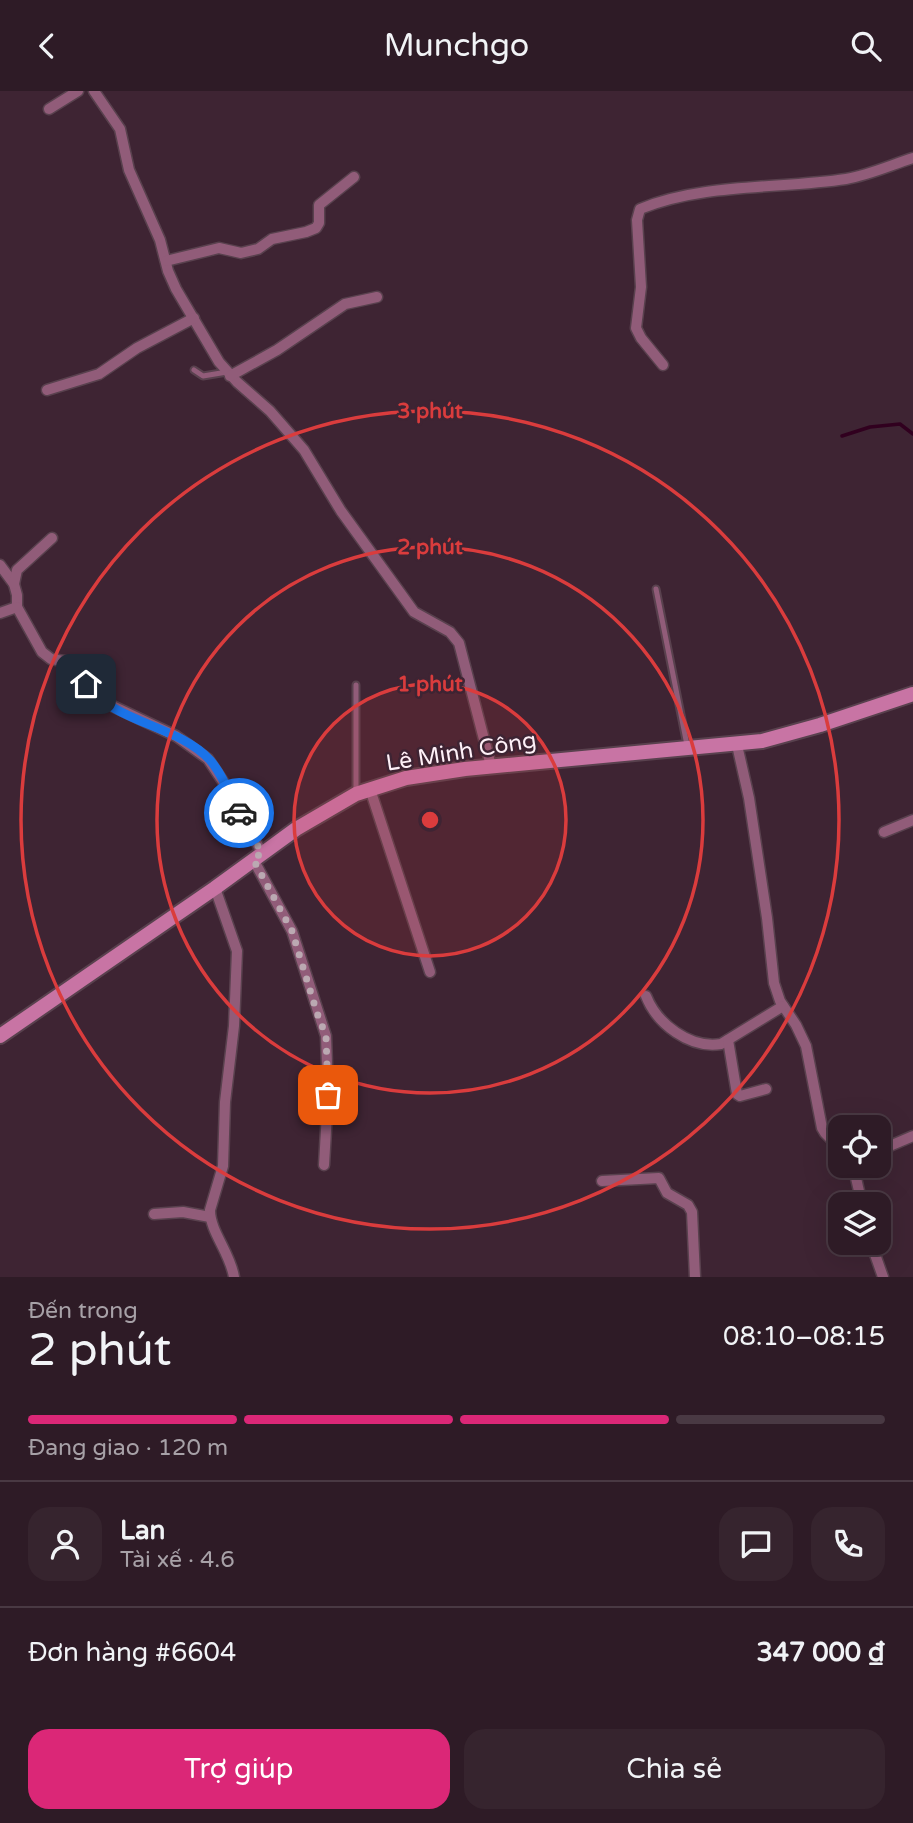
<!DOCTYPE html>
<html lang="vi">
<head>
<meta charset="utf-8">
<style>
  :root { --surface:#2e1b26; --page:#36242e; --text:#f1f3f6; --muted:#a7a1a7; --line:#493943; --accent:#db2777 }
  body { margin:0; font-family:"Varela Round",sans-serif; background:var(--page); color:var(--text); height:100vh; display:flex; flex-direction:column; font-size:26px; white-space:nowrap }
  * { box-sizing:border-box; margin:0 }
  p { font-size:23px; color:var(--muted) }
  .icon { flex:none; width:38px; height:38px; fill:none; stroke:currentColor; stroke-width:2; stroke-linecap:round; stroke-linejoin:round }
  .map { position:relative; height:1186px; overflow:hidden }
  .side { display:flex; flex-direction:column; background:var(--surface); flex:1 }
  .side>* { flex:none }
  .tools { position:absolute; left:828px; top:1024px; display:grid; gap:14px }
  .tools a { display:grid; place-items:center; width:63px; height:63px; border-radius:14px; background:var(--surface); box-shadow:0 7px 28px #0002,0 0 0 2px var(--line); font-size:35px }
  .pin { position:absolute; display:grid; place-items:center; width:60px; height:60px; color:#fff; margin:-30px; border-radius:14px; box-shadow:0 4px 10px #0006 }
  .courier { position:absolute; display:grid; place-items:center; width:70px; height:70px; margin:-35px; border:5px solid #1a73e8; border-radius:50%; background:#fff; color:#222; box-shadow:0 2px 9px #0007 }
  .head em { font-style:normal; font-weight:600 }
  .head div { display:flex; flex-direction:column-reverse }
  .head { display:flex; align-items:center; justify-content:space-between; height:119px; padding:0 28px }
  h1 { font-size:46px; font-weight:600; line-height:52px }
  .bar { display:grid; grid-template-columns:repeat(4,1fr); gap:10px 7px; align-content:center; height:84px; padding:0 28px }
  .bar i { height:9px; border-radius:5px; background:var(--line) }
  .bar .on { background:var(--accent) }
  .bar p { grid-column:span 4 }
  .line { display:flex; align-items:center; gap:18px; padding:0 28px; border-top:2px solid var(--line) }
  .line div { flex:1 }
  .round { display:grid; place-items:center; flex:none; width:74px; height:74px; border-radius:21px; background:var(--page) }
  .cta { display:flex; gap:14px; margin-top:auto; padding:14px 28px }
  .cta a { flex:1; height:80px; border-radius:21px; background:var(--accent); color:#fff; font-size:28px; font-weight:600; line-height:80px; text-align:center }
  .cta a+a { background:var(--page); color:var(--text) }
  header { display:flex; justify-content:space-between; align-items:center; height:91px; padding:0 28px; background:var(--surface); font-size:32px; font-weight:600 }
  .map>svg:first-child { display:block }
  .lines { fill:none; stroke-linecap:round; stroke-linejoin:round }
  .stream { stroke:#31001f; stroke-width:3.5 }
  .service-casing { stroke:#59414e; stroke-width:9 }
  .minor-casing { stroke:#59414e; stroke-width:13 }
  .secondary-casing { stroke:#59414e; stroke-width:18 }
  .service { stroke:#915c79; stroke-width:5 }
  .minor { stroke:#915c79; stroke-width:10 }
  .secondary { stroke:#c874a4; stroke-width:14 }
  .done { stroke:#bba9b2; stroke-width:7; stroke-dasharray:0 12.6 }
  .route { stroke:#1a73e8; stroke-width:9 }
  .ring { fill:none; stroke:#da3c3d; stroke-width:3.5 }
  .labels { text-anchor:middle; stroke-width:5; stroke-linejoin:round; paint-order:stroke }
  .street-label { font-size:23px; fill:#fef0f7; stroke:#3e2433 }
  .centre { fill:#da3c3d; stroke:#3e2433; stroke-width:3.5 }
  .ring-label { font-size:21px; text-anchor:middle; font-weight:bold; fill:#da3c3d; stroke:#3e2433; stroke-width:5; stroke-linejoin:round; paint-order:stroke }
</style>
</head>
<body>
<header><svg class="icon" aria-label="back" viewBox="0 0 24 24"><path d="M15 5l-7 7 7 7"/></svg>Munchgo<svg class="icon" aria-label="search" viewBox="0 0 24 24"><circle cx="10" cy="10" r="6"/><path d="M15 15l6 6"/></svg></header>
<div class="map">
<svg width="913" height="1186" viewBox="0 0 913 1186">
  <rect width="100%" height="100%" fill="#3e2433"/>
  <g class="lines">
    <polyline class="stream" points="842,345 870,336 900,333 913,343"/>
    <g class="service-casing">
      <g id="service">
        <polyline points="194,279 203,285 227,281"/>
        <polyline points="656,498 687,654"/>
        <polyline points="356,594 356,702"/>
      </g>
    </g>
    <g class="minor-casing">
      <g id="minor">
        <polyline points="94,0 120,38 129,79 160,149 168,180 176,198 219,271 237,291 270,320 304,359 341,420 414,521 450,541 459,552 491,675"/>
        <polyline points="49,18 78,0"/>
        <polyline points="166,170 219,157 241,162 258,158 272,148 306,141 316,137 319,132 319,114 354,86"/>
        <path d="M663 274 641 247 636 237 641 196 637 129 640 118C702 92 781 98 846 88 869 84 891 74 913 67"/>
        <polyline points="230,285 277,259 345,213 377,206"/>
        <polyline points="47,299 99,283 137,257 194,227"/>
        <polyline points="0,474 14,493 17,504 17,516 42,561 51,568 70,571 93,602 102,610 176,645 208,668 224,692 262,762"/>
        <polyline points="14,493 17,479 52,447"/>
        <polyline points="0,522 17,516"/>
        <polyline points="737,654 749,707 767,827 774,892 780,910 796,934 806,955 822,1037 825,1042 840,1057"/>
        <polyline points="370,698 430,881"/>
        <polyline points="884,741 913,729"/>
        <polyline points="253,768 292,840 326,945 328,1004 324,1074"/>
        <path d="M215 797 237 860 234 935 225 1011 223 1075 210 1119C210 1141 230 1161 234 1186"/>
        <path d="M646 905C657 933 690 958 721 953L783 915"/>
        <polyline points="728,949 737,1003 740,1005 766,998"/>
        <polyline points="878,1060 913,1045"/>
        <polyline points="853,1074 862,1113"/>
        <polyline points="602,1090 659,1087 667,1102 688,1114 692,1121 695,1186"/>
        <polyline points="154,1123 183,1121 210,1126"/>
        <polyline points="871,1152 883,1186"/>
      </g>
    </g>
    <g class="secondary-casing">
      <polyline id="secondary" points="0,945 215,797 296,738 356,703 406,687 465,678 762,650 820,634 913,603"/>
    </g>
    <use href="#service" class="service"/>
    <use href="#minor" class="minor"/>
    <use href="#secondary" class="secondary"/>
  </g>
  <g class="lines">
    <polyline class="done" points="239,722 262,762 253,768 292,840 317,922 326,945 328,1004"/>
    <path class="route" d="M86 593C116 633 176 633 210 669 223 684 230 704 239 722"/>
  </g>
  <circle cx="430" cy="729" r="136" fill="#da3c3d" fill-opacity=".12"/>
  <g class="ring">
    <circle cx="430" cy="729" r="136"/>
    <circle cx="430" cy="729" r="273"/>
    <circle cx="430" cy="729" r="409"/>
  </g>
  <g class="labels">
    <g class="street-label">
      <text transform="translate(461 660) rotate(-9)" y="8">Lê Minh Công</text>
    </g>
  </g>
  <circle cx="430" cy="729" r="10" class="centre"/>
  <g class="ring-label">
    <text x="430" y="327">3 phút</text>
    <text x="430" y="463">2 phút</text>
    <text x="430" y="600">1 phút</text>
  </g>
</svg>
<div class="tools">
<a><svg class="icon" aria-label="locate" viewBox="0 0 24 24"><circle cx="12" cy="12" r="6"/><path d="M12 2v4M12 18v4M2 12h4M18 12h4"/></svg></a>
<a><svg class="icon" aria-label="layers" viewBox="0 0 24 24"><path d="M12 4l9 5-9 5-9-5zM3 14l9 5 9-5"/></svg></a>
</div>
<div class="pin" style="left:328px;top:1004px;background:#ea580c"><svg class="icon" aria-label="bag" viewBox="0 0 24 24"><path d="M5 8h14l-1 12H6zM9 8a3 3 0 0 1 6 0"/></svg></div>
<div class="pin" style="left:86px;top:593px;background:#1f2937"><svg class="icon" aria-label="home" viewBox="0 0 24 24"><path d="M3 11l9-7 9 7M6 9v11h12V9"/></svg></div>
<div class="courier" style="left:239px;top:722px"><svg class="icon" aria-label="car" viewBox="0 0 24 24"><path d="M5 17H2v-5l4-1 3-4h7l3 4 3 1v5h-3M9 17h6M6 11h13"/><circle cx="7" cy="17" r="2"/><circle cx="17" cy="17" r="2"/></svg></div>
</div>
<section class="side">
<div class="head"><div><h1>2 phút</h1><p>Đến trong</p></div><em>08:10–08:15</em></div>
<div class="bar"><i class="on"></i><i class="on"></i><i class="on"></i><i></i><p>Đang giao · 120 m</p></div>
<div class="line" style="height:126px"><a class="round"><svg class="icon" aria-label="person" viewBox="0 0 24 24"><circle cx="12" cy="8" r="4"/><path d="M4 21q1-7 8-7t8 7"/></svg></a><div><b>Lan</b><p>Tài xế · 4.6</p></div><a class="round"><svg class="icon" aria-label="chat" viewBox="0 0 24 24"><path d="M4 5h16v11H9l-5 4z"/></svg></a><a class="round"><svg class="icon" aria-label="phone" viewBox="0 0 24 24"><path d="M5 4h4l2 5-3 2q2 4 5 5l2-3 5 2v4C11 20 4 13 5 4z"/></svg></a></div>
<div class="line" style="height:91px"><div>Đơn hàng #6604</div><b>347 000 ₫</b></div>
<div class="cta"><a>Trợ giúp</a><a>Chia sẻ</a></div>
</section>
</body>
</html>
